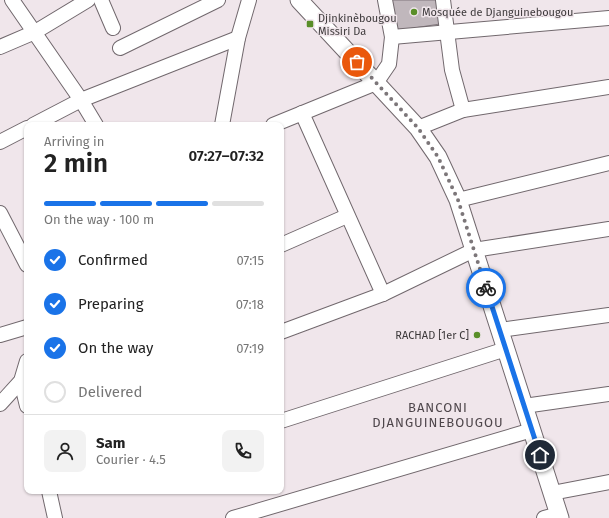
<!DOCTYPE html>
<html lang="en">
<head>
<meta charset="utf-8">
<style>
  :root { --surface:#fff; --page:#f2f2f2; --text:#222; --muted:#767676; --line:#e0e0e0; --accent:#1a73e8 }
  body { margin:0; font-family:"Fira Sans",sans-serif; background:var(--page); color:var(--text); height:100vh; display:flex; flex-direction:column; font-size:15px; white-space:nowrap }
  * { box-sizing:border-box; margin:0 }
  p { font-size:13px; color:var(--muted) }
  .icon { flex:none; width:22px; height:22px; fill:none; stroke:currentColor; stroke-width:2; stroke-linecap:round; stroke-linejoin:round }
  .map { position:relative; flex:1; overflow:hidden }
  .sheet { position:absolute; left:24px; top:122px; width:260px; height:372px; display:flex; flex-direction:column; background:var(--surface); border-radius:8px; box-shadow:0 1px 3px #0004 }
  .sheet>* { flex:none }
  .pin { position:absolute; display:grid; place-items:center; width:34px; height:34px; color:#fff; margin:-17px; border:2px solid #fff; border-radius:50%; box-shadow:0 1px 4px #0007 }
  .courier { position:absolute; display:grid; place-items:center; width:40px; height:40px; margin:-20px; border:3px solid #1a73e8; border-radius:50%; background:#fff; color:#222; box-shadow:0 1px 5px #0007 }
  .head em { font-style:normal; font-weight:600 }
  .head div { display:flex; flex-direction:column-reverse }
  .head { display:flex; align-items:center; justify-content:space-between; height:68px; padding:0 20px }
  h1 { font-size:26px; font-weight:600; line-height:30px }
  .bar { display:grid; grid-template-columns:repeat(4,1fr); gap:6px 4px; align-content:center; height:48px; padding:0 20px }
  .bar i { height:5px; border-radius:3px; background:var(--line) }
  .bar .current { background:var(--accent) }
  .bar p { grid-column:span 4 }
  .line { display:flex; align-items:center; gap:10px; padding:0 20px; border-top:1px solid var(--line) }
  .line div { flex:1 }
  .round { display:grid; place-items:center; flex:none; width:42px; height:42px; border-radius:8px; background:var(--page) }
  ol { padding:0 20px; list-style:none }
  li { display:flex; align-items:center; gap:12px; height:44px }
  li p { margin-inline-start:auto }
  li .icon { padding:4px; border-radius:50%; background:var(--accent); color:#fff; stroke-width:4 }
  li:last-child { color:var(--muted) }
  li i { width:22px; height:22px; border:2px solid var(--line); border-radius:50% }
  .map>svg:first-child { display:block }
  .building { fill:#c0b7bc; stroke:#80777c }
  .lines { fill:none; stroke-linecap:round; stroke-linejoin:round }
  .minor-casing { stroke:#71686d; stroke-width:16 }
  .tertiary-casing { stroke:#71686d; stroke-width:19 }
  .minor { stroke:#fff; stroke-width:14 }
  .tertiary { stroke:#fff; stroke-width:17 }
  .done { stroke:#7c7679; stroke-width:4; stroke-dasharray:0 7.2 }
  .route { stroke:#1a73e8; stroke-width:5 }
  .poi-dot { fill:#598e28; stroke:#f0e6eb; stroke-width:1.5 }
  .labels { text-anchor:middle; stroke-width:3; stroke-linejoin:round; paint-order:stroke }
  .poi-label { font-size:11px; fill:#3e3a3c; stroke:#f0e6eb; text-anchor:start }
  .quarter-label { font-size:13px; letter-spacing:1px; fill:#4e464b; stroke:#f0e6eb }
</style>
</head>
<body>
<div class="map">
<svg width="609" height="518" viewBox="0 0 609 518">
  <rect width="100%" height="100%" fill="#f0e6eb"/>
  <polygon class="building" points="387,0 438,0 440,24 394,31"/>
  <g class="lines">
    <g class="minor-casing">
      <g id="minor">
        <polyline points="12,0 81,100 96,125"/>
        <polyline points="101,0 113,28"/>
        <polyline points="443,0 452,70 463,110"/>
        <polyline points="392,37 609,18"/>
        <polyline points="0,47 35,32 88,0"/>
        <polyline points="120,48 218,0"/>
        <polyline points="302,113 383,294"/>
        <polyline points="33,125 81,100 238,38"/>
        <polyline points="222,125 238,38 249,0"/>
        <polyline points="273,125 376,83 389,64 392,37 385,0"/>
        <polyline points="418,128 463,110 609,87"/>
        <polyline points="0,142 27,128"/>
        <polyline points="458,200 609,163"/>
        <polyline points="0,213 27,265"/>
        <polyline points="281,245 347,216"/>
        <polyline points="500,330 609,315"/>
        <polyline points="281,332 383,294 474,250 609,229"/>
        <polyline points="0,335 27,327"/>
        <polyline points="21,381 27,406"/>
        <polyline points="0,404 21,381 27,361"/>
        <polyline points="524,406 609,394"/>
        <polyline points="281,421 506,349"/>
        <polyline points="49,491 55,518"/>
        <polyline points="552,493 609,482"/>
        <polyline points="233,518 532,430"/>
        <polyline points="544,518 559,514"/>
      </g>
    </g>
    <g class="tertiary-casing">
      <polyline id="tertiary" points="299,0 418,128 438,157 458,200 560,518"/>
    </g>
    <use href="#minor" class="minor"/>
    <use href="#tertiary" class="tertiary"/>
  </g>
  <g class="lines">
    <polyline class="done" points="357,62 418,128 438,157 458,200 486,288"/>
    <polyline class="route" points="486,288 540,455"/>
  </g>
  <g class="poi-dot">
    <circle cx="414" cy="12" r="4"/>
    <rect x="306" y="20" width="8" height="8" rx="2"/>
    <circle cx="477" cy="335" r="4"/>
  </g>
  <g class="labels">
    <g class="poi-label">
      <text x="422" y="16">Mosquée de Djanguinebougou</text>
      <text x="318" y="22">Djinkinèbougou<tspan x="318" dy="13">Missiri Da</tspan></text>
      <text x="469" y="339" text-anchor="end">RACHAD [1er C]</text>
    </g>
    <g class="quarter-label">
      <text x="438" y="412">BANCONI<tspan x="438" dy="15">DJANGUINEBOUGOU</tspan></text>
    </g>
  </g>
</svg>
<div class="pin" style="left:357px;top:62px;background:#ea580c"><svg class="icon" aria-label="bag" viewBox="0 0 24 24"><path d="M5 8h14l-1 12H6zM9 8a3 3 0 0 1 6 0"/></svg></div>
<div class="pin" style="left:540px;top:455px;background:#1f2937"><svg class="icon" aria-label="home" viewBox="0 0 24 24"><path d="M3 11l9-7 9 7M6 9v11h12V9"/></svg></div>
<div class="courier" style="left:486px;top:288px"><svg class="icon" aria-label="bike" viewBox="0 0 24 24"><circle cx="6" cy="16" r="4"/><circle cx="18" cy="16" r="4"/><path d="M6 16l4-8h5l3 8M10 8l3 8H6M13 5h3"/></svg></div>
<section class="sheet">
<div class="head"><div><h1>2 min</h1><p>Arriving in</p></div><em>07:27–07:32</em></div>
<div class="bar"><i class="current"></i><i class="current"></i><i class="current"></i><i></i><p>On the way · 100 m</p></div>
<ol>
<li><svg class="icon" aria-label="check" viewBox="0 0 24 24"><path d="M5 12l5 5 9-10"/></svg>Confirmed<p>07:15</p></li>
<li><svg class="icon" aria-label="check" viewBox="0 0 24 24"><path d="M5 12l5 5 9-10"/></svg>Preparing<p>07:18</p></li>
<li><svg class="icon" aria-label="check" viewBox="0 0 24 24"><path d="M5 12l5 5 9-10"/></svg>On the way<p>07:19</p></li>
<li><i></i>Delivered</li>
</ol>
<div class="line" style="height:72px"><a class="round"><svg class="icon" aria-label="person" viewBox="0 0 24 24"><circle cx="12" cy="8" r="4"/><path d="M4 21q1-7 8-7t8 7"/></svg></a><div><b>Sam</b><p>Courier · 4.5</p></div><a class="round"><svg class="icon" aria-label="phone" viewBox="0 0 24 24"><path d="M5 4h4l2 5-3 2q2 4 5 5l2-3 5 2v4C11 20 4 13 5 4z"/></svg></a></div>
</section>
</div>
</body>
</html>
